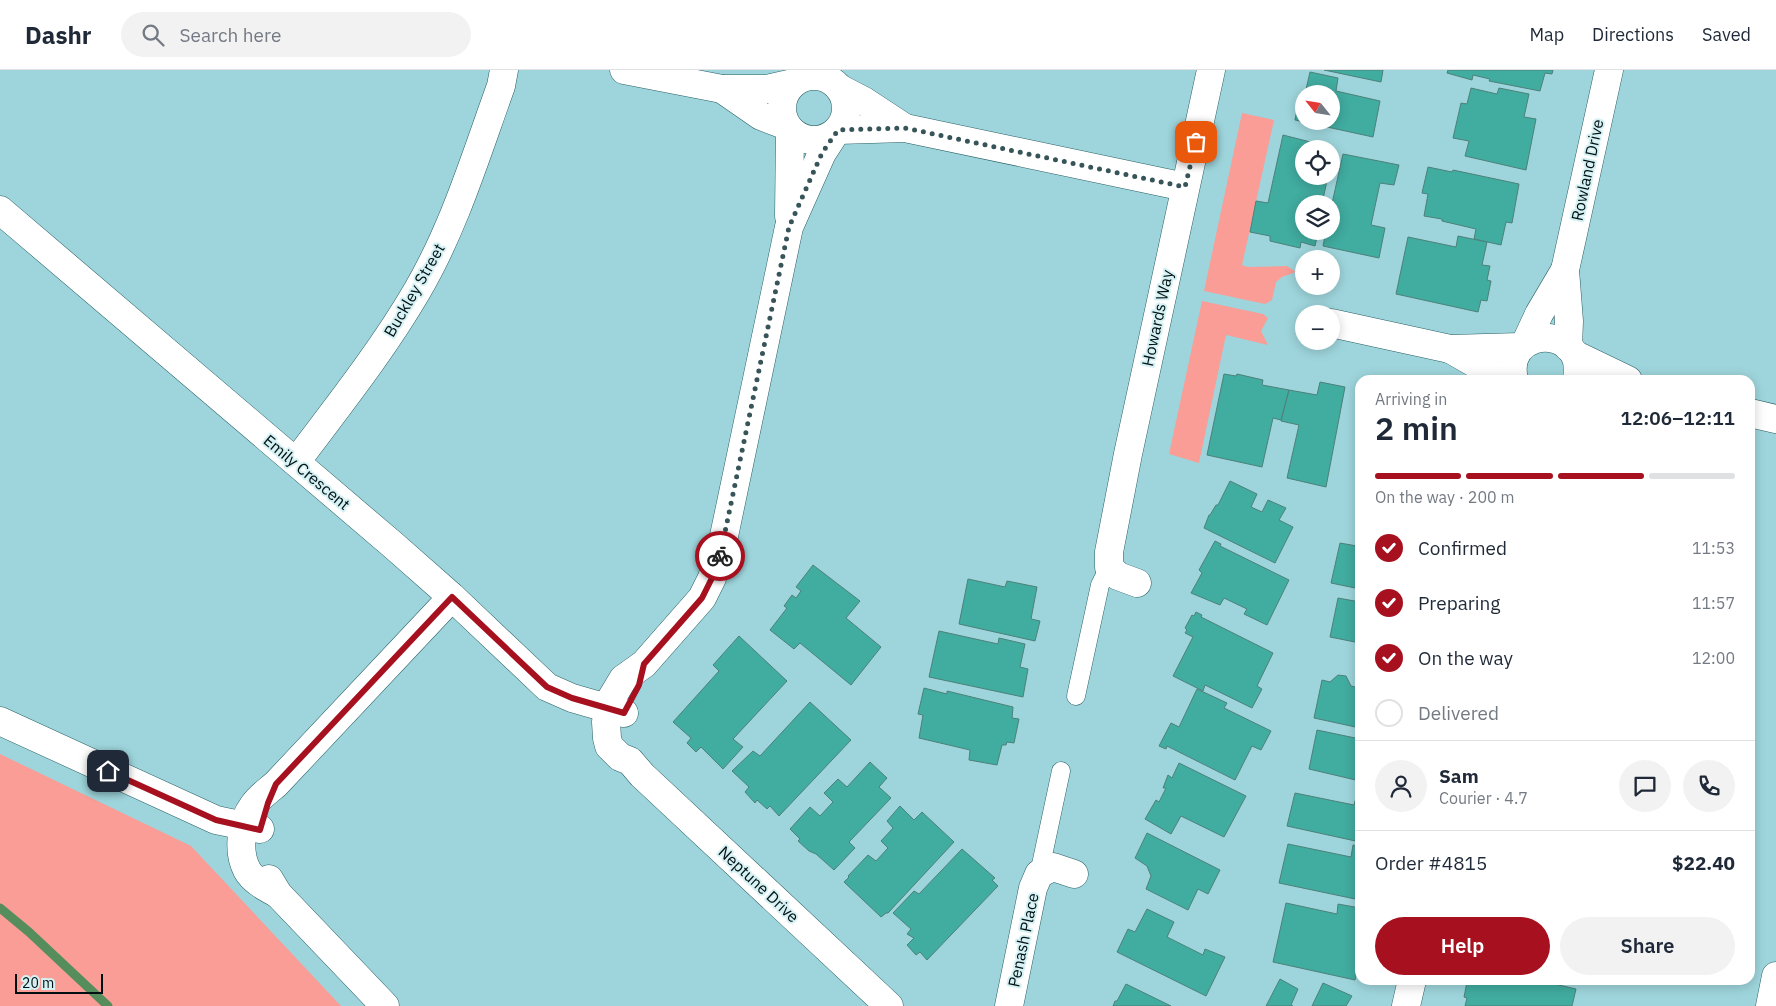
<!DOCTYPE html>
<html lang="en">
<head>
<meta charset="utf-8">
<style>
  :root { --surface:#fff; --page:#f2f2f3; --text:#1f2937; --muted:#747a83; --line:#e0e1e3; --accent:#a7111f }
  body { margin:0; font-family:"IBM Plex Sans",sans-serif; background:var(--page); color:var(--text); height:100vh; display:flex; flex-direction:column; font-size:19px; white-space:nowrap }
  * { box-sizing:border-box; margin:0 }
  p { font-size:16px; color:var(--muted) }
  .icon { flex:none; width:28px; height:28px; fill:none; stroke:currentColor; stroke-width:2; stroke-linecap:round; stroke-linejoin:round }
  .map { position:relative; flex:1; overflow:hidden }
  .details { position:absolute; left:1355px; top:305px; width:400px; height:610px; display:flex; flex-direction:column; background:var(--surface); border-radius:15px; box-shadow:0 2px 12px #0003 }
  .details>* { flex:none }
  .needle { width:32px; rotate:300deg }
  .tools { position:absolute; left:1295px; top:15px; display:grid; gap:10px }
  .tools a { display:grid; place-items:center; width:45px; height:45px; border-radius:50%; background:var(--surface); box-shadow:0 2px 12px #0003; font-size:25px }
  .scale { position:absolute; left:15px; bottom:12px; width:88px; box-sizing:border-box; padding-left:5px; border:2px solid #001012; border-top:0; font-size:14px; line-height:18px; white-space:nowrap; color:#001012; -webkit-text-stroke:4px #d5f1f4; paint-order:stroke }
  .pin { position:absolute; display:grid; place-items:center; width:42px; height:42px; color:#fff; margin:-21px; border-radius:10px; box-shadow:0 2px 8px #0006 }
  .courier { position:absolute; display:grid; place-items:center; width:50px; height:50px; margin:-25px; border:4px solid #a7111f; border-radius:50%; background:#fff; color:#222; box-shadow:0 1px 6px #0007 }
  .summary em { font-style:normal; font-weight:600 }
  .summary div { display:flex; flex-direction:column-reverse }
  .summary { display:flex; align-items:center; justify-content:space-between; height:85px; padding:0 20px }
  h1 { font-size:32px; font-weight:600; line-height:38px }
  .bar { display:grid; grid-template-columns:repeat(4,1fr); gap:8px 5px; align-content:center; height:60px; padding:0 20px }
  .bar i { height:6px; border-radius:4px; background:var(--line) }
  .bar .current { background:var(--accent) }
  .bar p { grid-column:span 4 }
  .line { display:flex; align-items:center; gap:12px; padding:0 20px; border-top:1px solid var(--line) }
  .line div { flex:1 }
  .round { display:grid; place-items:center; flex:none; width:52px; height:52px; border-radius:26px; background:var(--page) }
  ol { padding:0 20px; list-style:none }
  li { display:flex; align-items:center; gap:15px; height:55px }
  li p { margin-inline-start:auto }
  li .icon { padding:5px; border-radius:50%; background:var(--accent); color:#fff; stroke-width:4 }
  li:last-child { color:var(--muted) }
  li i { width:28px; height:28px; border:2px solid var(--line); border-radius:50% }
  .action { display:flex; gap:10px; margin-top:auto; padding:10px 20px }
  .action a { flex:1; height:58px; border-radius:30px; background:var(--accent); color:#fff; font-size:20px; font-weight:600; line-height:58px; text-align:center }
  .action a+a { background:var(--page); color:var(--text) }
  header { display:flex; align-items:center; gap:30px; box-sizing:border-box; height:70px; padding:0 25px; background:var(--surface); border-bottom:1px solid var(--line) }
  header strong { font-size:24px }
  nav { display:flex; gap:28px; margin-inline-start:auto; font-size:18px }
  .search { width:350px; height:45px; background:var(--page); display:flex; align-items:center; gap:12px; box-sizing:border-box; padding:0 18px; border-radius:28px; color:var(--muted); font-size:19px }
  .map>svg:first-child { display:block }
  .green { fill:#f99d96 }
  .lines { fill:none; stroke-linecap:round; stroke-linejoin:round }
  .stream { stroke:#568d5c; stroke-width:9 }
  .building { fill:#41aca0; stroke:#4c817a }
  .service-casing { stroke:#296065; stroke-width:19 }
  .minor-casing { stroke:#296065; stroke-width:29 }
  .service { stroke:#fff; stroke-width:18 }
  .minor { stroke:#fff; stroke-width:28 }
  .done { stroke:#375559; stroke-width:5; stroke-dasharray:0 9 }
  .route { stroke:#a7111f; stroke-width:6 }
  .labels { text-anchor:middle; stroke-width:4; stroke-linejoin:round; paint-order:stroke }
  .street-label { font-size:16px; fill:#001012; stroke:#d5f1f4 }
</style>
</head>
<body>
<header>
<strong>Dashr</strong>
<div class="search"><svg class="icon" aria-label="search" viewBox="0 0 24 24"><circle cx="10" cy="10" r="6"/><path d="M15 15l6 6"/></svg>Search here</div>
<nav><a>Map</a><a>Directions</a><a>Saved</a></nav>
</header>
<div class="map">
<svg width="1776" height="936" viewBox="0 0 1776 936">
  <rect width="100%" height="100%" fill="#9ed5dc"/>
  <g class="green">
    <polygon points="1242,43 1274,50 1242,195 1248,197 1287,196 1296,202 1282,207 1276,212 1272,230 1265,234 1204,221"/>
    <polygon points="1202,231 1263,244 1268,248 1261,261 1268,275 1226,265 1199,393 1169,384"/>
    <polygon points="0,684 191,776 341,936 0,936"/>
  </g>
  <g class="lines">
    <polyline class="stream" points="0,838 29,862 108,936"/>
  </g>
  <g class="building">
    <polygon points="1324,0 1383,0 1381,12"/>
    <polygon points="1448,0 1553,0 1552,4 1545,3 1540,21 1489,11 1490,9 1473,5 1472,10 1447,3"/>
    <polygon points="1310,2 1338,8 1336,21 1380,31 1373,67 1295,50 1298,35 1302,36 1304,29 1304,51 1331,51 1331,24 1305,24"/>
    <polygon points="1471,18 1497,24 1499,18 1529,24 1524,47 1536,49 1526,100 1465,86 1469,71 1453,68 1461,33 1467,34"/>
    <polygon points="1283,65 1334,78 1331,90 1331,79 1304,79 1304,106 1328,106 1322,134 1304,134 1304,161 1318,162 1315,176 1301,172 1300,178 1270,171 1270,166 1250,162 1256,131 1268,133"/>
    <polygon points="1343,84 1399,95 1394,115 1380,113 1371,155 1385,158 1379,188 1323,176 1326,161 1331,161 1331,138"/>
    <polygon points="1428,97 1452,102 1453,100 1519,114 1512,153 1506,152 1501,175 1474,169 1476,159 1442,151 1442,149 1424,146 1428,124 1422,123"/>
    <polygon points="1458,166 1487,172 1482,195 1490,196 1487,210 1491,211 1487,231 1481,230 1478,242 1396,224 1408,167 1456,177"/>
    <polygon points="1224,304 1236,306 1237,304 1263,310 1262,315 1289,320 1281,350 1273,348 1262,397 1207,385"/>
    <polygon points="1320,312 1345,317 1326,417 1287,408 1299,355 1281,351 1289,320 1317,325"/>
    <polygon points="1230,411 1257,424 1251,437 1262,442 1268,430 1286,438 1279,450 1293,457 1275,493 1204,458 1209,445 1210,445 1216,435 1218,435"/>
    <polygon points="1359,466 1360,519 1331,513 1340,473 1357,476"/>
    <polygon points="1215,471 1221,474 1220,476 1289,510 1267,555 1244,544 1247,539 1224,528 1220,535 1191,523 1202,503 1199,500"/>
    <polygon points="813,495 860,531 846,548 881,577 851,615 800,573 794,579 770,560 787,538 784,536 792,525 796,528 801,521 796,517"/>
    <polygon points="968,509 1005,517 1007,511 1037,517 1031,549 1040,551 1035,571 959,554"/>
    <polygon points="1338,528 1360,532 1360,573 1330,567"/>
    <polygon points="1196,542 1202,545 1201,547 1273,583 1257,616 1262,619 1252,638 1205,615 1203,621 1173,606 1193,567 1185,563 1187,560 1185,558 1192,545 1194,546"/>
    <polygon points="939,561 998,574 999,568 1025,574 1020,597 1028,599 1023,627 929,607"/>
    <polygon points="739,566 787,611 733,669 743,677 723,699 701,677 696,682 687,673 691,668 673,652 719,601 713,595"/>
    <polygon points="1338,605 1346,606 1351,616 1360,618 1360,658 1314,648 1322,610 1330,612"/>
    <polygon points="924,618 947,624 947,621 1013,637 1012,648 1019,649 1014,673 1007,672 1006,675 1002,675 997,695 969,690 970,680 919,668 923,645 918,644"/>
    <polygon points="1197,619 1227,633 1224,638 1271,661 1261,680 1252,676 1235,710 1167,676 1166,679 1159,676 1171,653 1179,657"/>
    <polygon points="810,632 851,670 779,746 770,736 767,739 757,730 755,733 745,722 749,717 732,701 753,681 760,686"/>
    <polygon points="1317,660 1360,669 1360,711 1309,699"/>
    <polygon points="870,692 887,708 879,717 891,728 849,772 855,778 834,800 816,784 809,781 798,771 800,769 790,759 810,737 820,746 833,732 824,723 838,709 847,717"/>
    <polygon points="1179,693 1246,726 1224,767 1181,746 1171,764 1145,749 1156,730 1159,732 1166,718 1163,718 1168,705 1172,708"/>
    <polygon points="1358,720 1360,720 1360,772 1287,756 1295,723 1354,735"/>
    <polygon points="900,736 914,750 922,742 954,772 888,843 886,843 881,847 844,812 849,807 848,806 868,785 876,791 888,778 881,771 893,758 887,751"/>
    <polygon points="1147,763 1220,800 1208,824 1198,819 1188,840 1146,819 1151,806 1147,796 1135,788"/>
    <polygon points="1288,774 1351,787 1353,775 1360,776 1360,830 1279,813"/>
    <polygon points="962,779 995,808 992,810 998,816 927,890 920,882 916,885 907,875 914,868 907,864 911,859 893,843 914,821 919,824"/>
    <polygon points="1286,833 1337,844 1338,834 1360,838 1360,887 1355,910 1273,892"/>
    <polygon points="1147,839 1174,852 1167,867 1203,885 1205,879 1225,887 1206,926 1117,882 1128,859 1135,862"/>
    <polygon points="1280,909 1298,919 1291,935 1293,936 1266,936"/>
    <polygon points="1470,910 1550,910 1550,913 1576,919 1572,936 1465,936 1467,928 1464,927 1467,912 1470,912"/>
    <polygon points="1323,913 1352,926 1346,936 1312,936"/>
    <polygon points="1126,914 1171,936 1113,936 1115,931 1117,931"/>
  </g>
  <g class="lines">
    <g class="service-casing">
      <g id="service">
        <polyline points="1076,626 1100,515 1109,497"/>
        <polyline points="1039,804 1061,701"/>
      </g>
    </g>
    <g class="minor-casing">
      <g id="minor">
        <polyline points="624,0 722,19 767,19 793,13"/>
        <circle cx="814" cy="38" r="32"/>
        <polyline points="839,18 864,31 905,58"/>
        <polyline points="722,19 761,46 787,56"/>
        <polyline points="838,60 905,58 1185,117"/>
        <polyline points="835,63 822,83 789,157 724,466 712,508 702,528 644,594 623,609 611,629 606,652 607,668 609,676 620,687 630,691 642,705 889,936"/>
        <polyline points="0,140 393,475 452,527 547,617 572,628 624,643"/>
        <polyline points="789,146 790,60"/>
        <polyline points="1331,253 1450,279 1520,277"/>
        <polyline points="1526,272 1539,244 1565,200"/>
        <polyline points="1568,277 1569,251 1565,200 1609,0"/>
        <polyline points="1450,279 1504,310"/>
        <polyline points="1574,284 1628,310"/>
        <path d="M1514 310C1504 267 1556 255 1574 283 1578 290 1578 302 1577 310"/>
        <polyline points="1750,343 1776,349"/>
        <path d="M296 392C338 336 382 281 417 221 454 158 476 85 501 16L504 0"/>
        <polyline points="1137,513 1118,506 1109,497 1109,482 1128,384 1211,0"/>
        <polyline points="0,651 216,750 260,759"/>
        <polyline points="269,809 278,824 385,936"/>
        <path d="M278 824C267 818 253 811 247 800 237 781 241 752 253 736 259 727 268 721 276 714L452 527"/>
        <polyline points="1009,936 1033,818 1039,804 1053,797 1074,804"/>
        <polyline points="1406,936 1412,910"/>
        <polyline points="1770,936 1776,906"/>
      </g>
    </g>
    <use href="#service" class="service"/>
    <use href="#minor" class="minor"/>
  </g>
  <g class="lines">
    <polyline class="done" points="720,486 789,157 822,83 838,60 905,58 1185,117 1196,72"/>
    <polyline class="route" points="108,701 216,750 260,760 268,733 276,714 452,527 547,617 572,628 624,643 639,615 644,594 702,528 712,508 720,486"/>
  </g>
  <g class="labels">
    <g class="street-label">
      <text transform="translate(1587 100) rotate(-78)" y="6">Rowland Drive</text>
      <text transform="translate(414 220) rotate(-60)" y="6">Buckley Street</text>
      <text transform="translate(1157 248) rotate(-78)" y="6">Howards Way</text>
      <text transform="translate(307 402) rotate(40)" y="6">Emily Crescent</text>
      <text transform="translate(759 814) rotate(43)" y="6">Neptune Drive</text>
      <text transform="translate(1023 870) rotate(-78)" y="6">Penash Place</text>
    </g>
  </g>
</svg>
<div class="tools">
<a><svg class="needle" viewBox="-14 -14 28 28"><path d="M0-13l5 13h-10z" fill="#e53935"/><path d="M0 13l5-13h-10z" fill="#747a83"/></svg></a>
<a><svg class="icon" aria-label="locate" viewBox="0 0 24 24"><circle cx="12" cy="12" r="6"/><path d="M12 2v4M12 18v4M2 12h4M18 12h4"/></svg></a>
<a><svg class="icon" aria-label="layers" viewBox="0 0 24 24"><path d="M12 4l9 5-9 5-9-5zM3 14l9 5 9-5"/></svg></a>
<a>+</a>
<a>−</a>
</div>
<div class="scale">20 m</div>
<div class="pin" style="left:1196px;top:72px;background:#ea580c"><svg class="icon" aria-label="bag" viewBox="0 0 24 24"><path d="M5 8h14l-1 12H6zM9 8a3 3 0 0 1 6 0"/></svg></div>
<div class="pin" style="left:108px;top:701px;background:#1f2937"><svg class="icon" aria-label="home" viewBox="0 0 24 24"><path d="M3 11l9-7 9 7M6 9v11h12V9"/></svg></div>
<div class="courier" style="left:720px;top:486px"><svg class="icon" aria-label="bike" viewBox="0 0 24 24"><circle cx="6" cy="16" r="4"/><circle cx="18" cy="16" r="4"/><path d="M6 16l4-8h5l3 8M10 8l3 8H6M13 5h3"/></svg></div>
<section class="details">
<div class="summary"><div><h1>2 min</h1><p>Arriving in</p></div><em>12:06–12:11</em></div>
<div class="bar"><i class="current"></i><i class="current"></i><i class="current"></i><i></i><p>On the way · 200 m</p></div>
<ol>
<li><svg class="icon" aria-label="check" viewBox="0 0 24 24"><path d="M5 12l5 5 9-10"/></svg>Confirmed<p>11:53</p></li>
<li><svg class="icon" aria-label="check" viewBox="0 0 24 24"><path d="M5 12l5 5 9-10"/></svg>Preparing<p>11:57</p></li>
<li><svg class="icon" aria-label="check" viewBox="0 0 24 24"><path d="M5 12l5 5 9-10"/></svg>On the way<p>12:00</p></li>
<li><i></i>Delivered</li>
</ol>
<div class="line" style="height:90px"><a class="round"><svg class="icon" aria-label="person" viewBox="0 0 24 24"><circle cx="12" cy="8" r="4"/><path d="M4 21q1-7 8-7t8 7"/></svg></a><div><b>Sam</b><p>Courier · 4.7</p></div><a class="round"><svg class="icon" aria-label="chat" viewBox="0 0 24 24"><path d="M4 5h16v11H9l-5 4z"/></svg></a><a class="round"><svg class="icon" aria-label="phone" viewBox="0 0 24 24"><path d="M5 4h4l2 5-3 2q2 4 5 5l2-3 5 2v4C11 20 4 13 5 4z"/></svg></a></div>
<div class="line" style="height:65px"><div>Order #4815</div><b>$22.40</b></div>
<div class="action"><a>Help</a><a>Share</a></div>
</section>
</div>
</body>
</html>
